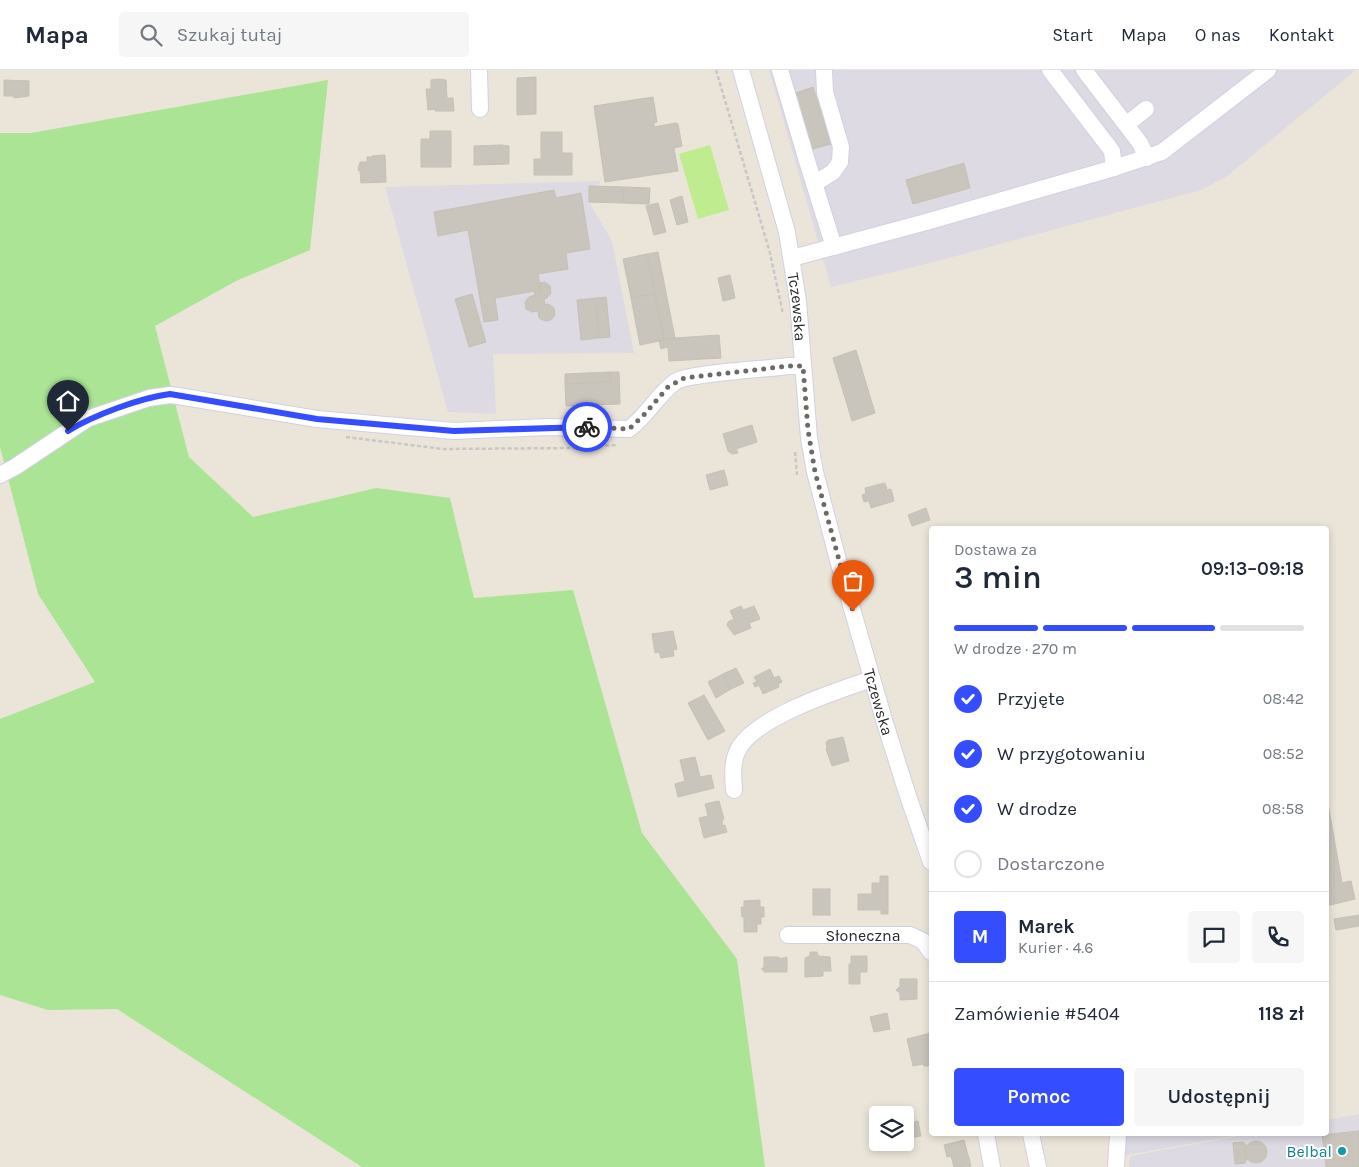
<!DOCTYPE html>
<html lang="pl">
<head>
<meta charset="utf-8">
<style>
  :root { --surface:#fff; --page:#f6f6f7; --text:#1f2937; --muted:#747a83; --line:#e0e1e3; --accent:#344dfe }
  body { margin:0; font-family:Karla,sans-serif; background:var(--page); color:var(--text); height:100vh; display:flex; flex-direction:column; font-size:19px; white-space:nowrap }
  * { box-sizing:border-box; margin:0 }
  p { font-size:16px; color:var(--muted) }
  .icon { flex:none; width:28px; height:28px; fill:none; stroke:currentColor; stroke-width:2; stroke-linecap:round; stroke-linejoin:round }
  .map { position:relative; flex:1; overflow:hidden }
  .drawer { position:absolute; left:929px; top:456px; width:400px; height:610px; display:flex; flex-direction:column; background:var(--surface); border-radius:5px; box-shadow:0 2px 8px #0003 }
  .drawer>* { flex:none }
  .buttons { position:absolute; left:869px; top:1036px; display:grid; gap:10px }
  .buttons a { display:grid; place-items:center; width:45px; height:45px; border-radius:5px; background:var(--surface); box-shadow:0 2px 8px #0003; font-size:25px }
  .pin { position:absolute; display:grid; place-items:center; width:42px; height:42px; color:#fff; margin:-51px -21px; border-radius:50% 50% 50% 0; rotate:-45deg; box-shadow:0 0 5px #0007 }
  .pin .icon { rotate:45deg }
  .courier { position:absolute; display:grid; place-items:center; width:50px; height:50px; margin:-25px; border:4px solid #344dfe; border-radius:50%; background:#fff; color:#222; box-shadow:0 1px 6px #0007 }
  .summary em { font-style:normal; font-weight:600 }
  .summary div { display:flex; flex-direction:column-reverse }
  .summary { display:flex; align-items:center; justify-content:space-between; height:85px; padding:0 25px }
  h1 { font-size:32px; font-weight:600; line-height:38px }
  .bar { display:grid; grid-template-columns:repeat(4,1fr); gap:8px 5px; align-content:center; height:60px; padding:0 25px }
  .bar i { height:6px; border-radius:4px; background:var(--line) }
  .bar .selected { background:var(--accent) }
  .bar p { grid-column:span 4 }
  .line { display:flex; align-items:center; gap:12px; padding:0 25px; border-top:1px solid var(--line) }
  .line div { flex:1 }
  .round { display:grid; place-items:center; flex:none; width:52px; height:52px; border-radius:5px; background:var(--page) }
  ol { padding:0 25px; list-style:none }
  li { display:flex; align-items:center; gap:15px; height:55px }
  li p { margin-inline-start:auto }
  li .icon { padding:5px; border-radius:50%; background:var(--accent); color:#fff; stroke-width:4 }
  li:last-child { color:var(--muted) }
  li i { width:28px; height:28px; border:2px solid var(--line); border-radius:50% }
  .primary-button { display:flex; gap:10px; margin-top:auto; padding:10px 25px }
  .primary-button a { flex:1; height:58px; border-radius:5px; background:var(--accent); color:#fff; font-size:20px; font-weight:600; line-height:58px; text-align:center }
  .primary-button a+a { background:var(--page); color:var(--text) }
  header { display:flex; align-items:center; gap:30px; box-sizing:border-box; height:70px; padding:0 25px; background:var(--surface); border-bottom:1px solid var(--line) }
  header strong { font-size:24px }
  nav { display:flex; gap:28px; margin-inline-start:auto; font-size:18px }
  .search { width:350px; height:45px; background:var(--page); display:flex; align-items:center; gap:12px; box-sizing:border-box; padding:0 18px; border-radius:5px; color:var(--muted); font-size:19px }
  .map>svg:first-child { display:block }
  .industrial { fill:#dddae3 }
  .green { fill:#aae494 }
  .pitch { fill:#bfec8f }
  .building { fill:#c9c4bc; stroke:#c6c1b3 }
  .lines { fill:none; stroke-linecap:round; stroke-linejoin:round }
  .minor-casing { stroke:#cfd1e2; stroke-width:18 }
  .path { stroke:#c7c7c7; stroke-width:2.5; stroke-dasharray:4 2.5; stroke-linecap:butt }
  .minor { stroke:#fff; stroke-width:16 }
  .done { stroke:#6c6a66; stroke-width:5; stroke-dasharray:0 9 }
  .route { stroke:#344dfe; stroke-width:6 }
  .culture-dot { fill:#0f9aa8; stroke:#fff; stroke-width:2 }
  .labels { text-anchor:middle; stroke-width:4; stroke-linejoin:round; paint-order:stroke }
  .street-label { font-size:16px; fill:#282828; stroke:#fff }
  .culture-label { font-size:16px; fill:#0d838f; stroke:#fff; text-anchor:end }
</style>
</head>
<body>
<header>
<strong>Mapa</strong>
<div class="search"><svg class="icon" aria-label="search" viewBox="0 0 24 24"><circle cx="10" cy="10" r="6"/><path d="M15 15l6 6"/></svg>Szukaj tutaj</div>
<nav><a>Start</a><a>Mapa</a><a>O nas</a><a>Kontakt</a></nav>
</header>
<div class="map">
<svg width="1359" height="1097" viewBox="0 0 1359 1097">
  <rect width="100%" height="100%" fill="#ebe5d9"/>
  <g class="industrial">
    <polygon points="769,0 1356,0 1226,107 1201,120 930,193 831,217"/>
    <polygon points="600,111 599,116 589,116 589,132 612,171 634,283 493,284 496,344 448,342 385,117"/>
    <polygon points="1359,1044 1359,1097 1129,1097 1130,1086 1251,1064 1326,1064 1326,1050"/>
    <polygon points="1116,1064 1244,1064 1116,1087"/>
  </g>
  <polygon class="green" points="328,10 310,180 236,211 155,256 189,387 253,447 376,418 450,428 474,528 573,520 642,763 737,889 765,1097 362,1097 117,939 48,940 0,925 0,649 95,612 38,524 0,377 0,63 31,63"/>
  <polygon class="pitch" points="710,75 729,140 698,149 679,84"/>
  <g class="building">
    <polygon points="536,7 536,44 517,45 517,8"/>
    <polygon points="438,9 446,10 447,28 453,28 454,41 435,41 435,39 428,40 426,19 431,19 431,10"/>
    <polygon points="4,10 29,11 29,26 14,28 14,26 4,26"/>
    <polygon points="813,17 831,74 810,80 793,24"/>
    <polygon points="653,27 657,52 654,53 654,57 676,53 678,54 682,76 674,78 678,101 605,112 594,36"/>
    <polygon points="430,61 451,61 451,97 421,97 421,69 430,69"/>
    <polygon points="541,62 562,62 562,83 572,83 572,105 534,105 534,89 541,89"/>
    <polygon points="501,75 509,76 509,94 474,95 474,76"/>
    <polygon points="385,85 386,112 361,113 360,101 358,100 360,92 367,92 367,87 372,87 372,86"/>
    <polygon points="964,93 970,118 913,134 906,110"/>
    <polygon points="589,116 624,117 623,133 589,132"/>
    <polygon points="624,117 650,118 649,134 623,133"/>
    <polygon points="554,120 556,128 581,123 590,179 566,183 568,199 538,204 541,220 495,228 498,250 484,252 468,160 438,166 434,142"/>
    <polygon points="682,126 688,152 677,155 670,130"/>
    <polygon points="658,133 666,162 654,165 646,136"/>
    <polygon points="658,182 675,268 664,270 647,184"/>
    <polygon points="647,184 655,224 631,228 623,189"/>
    <polygon points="730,205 735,228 723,231 718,208"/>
    <polygon points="545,212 550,216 551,223 547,228 544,229 545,235 548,234 554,238 555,245 551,250 545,251 539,248 538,241 532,242 526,239 525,232 529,227 535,225 534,221 541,220 540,213"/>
    <polygon points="472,224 486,272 469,277 455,229"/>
    <polygon points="655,224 664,270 640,275 631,228"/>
    <polygon points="606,227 607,235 596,236 599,268 581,270 577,230"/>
    <polygon points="607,235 610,267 599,268 596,236"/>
    <polygon points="719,265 721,288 669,291 668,277 661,279 659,271 675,268"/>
    <polygon points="856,280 875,343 852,351 833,288"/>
    <polygon points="610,302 611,312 565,314 565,304"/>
    <polygon points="610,302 619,302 620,334 566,336 565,314 611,312"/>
    <polygon points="752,355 757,372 736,379 738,383 732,384 728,381 723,364"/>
    <polygon points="724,400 728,415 710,420 706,405"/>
    <polygon points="885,413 887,420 891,419 894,431 871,438 869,431 864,432 862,425 866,424 865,418"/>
    <polygon points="926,438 930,450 912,456 908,445"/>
    <polygon points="741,536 743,540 754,536 760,549 749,553 751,558 734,565 727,555 728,552 734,549 730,541"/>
    <polygon points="673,561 677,579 673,580 674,586 661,588 659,582 655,583 652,564"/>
    <polygon points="736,598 744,613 731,619 723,604"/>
    <polygon points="770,599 774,608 779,606 782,612 778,614 779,617 763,624 759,615 755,617 753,613 757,612 754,607"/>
    <polygon points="723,604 731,619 716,628 708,612"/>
    <polygon points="704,625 725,661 708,670 688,633"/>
    <polygon points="843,667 849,691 832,696 826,679 827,679 826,672 829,670"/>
    <polygon points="695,687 700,707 711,705 714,718 678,727 675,714 685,711 680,690"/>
    <polygon points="1326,722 1342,813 1351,811 1355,829 1326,836"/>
    <polygon points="719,731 724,749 722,750 723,756 725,755 727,762 704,768 699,748 708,746 705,734"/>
    <polygon points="880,806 888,806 888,844 881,844 881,840 858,840 858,824 872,824 872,813 880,813"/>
    <rect x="813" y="819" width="17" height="26"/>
    <polygon points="760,830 760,837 764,837 764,847 761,847 761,854 757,854 757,862 744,862 744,847 742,847 741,837 744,837 744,831"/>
    <polygon points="1359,845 1359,856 1336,860 1334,849"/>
    <polygon points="810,882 817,882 818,886 830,887 831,901 823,901 823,906 805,907 805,888 810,886"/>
    <polygon points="851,886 867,886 867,902 860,902 860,914 849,914 849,894 851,894"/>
    <polygon points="764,887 779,887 779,889 787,887 787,902 764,902 764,900 762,900 762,898 764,898"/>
    <polygon points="900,909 917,909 917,929 900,930 900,923 896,920 900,916"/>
    <polygon points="887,943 890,959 874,962 870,947"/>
    <polygon points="931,963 931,992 929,993 928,996 924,996 923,994 913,996 907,969"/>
    <polygon points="918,1051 921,1066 910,1068 907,1054"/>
    <polygon points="1359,1061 1359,1097 1326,1097 1322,1065"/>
    <polygon points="964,1070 971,1096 954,1097 951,1086 947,1087 944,1075"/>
    <circle cx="1256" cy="1082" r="11"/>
    <polygon points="1243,1072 1246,1075 1245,1083 1247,1089 1245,1093 1235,1094 1233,1073"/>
  </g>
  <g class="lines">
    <g class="minor-casing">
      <g id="minor">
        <polyline points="479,0 480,39"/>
        <path id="s1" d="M741 0 787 162 798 231 809 368 815 402 838 490 884 650 907 723 931 792"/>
        <polyline points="780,0 807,91 834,177"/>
        <polyline points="1050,0 1112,81 1114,98"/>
        <polyline points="1084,0 1140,73 1147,88"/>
        <polyline points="1127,54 1146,39"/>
        <polyline points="814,114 833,102 840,92 841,77 825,22 824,0"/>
        <polyline points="792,188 926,152 1114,98 1162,82 1268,0"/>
        <path d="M0 405 15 397 87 349 149 328 170 325 178 326 317 349 454 361 547 357 629 359C647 346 657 325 675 312 688 303 768 299 789 296H803"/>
        <path d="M734 720C733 707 732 693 737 682 751 648 839 620 872 609"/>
        <path id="s2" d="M788 865H910L923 871 931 882"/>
        <polyline points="986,1064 992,1097"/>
        <polyline points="1031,1064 1038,1097"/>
        <polyline points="1116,1097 1118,1064"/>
      </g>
    </g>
    <g class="path">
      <polyline points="716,0 770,183 783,244"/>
      <polyline points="346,367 443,379 576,378 615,375 616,373"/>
      <polyline points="795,382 797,405"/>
    </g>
    <use href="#minor" class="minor"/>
  </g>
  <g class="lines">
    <polyline class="done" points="587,357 629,359 643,346 668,317 684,308 789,296 803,296 808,360 815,402 853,541"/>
    <path class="route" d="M68 361C94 345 140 328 170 324L317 349 454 361 587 357"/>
  </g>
  <circle class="culture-dot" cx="1342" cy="1081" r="5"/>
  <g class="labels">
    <g class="street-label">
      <text dy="6" stroke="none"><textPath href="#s1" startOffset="244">Tczewska</textPath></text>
      <text dy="6" stroke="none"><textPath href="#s1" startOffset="649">Tczewska</textPath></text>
      <text dy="6" stroke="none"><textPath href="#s2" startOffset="75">Słoneczna</textPath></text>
    </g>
    <g class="culture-label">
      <text x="1332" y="1087">Belbal</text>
    </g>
  </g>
</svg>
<div class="buttons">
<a><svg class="icon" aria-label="layers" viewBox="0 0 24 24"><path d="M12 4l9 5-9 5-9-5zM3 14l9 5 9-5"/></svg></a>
</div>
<div class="pin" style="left:853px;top:541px;background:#ea580c"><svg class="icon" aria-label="bag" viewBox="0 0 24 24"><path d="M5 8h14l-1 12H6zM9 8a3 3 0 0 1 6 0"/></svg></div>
<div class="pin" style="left:68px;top:361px;background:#1f2937"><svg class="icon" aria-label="home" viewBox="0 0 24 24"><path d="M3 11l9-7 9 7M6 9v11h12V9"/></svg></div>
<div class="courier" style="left:587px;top:357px"><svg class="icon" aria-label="bike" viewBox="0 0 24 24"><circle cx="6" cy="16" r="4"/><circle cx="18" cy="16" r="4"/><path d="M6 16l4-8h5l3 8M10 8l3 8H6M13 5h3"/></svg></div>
<section class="drawer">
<div class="summary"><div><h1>3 min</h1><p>Dostawa za</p></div><em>09:13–09:18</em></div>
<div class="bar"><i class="selected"></i><i class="selected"></i><i class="selected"></i><i></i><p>W drodze · 270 m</p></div>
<ol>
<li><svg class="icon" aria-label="check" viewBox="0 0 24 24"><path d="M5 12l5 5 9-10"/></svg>Przyjęte<p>08:42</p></li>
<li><svg class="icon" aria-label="check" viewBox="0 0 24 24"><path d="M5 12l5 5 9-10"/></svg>W przygotowaniu<p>08:52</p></li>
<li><svg class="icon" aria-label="check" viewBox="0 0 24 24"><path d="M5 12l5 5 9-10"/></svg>W drodze<p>08:58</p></li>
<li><i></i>Dostarczone</li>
</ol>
<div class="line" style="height:90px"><b class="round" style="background:var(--accent);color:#fff">M</b><div><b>Marek</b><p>Kurier · 4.6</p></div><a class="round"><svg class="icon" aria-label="chat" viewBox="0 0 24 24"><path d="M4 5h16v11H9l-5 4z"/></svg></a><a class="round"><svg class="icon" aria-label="phone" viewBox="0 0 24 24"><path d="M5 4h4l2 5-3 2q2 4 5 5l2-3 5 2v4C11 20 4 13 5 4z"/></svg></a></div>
<div class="line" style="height:65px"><div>Zamówienie #5404</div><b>118 zł</b></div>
<div class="primary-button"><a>Pomoc</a><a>Udostępnij</a></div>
</section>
</div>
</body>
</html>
